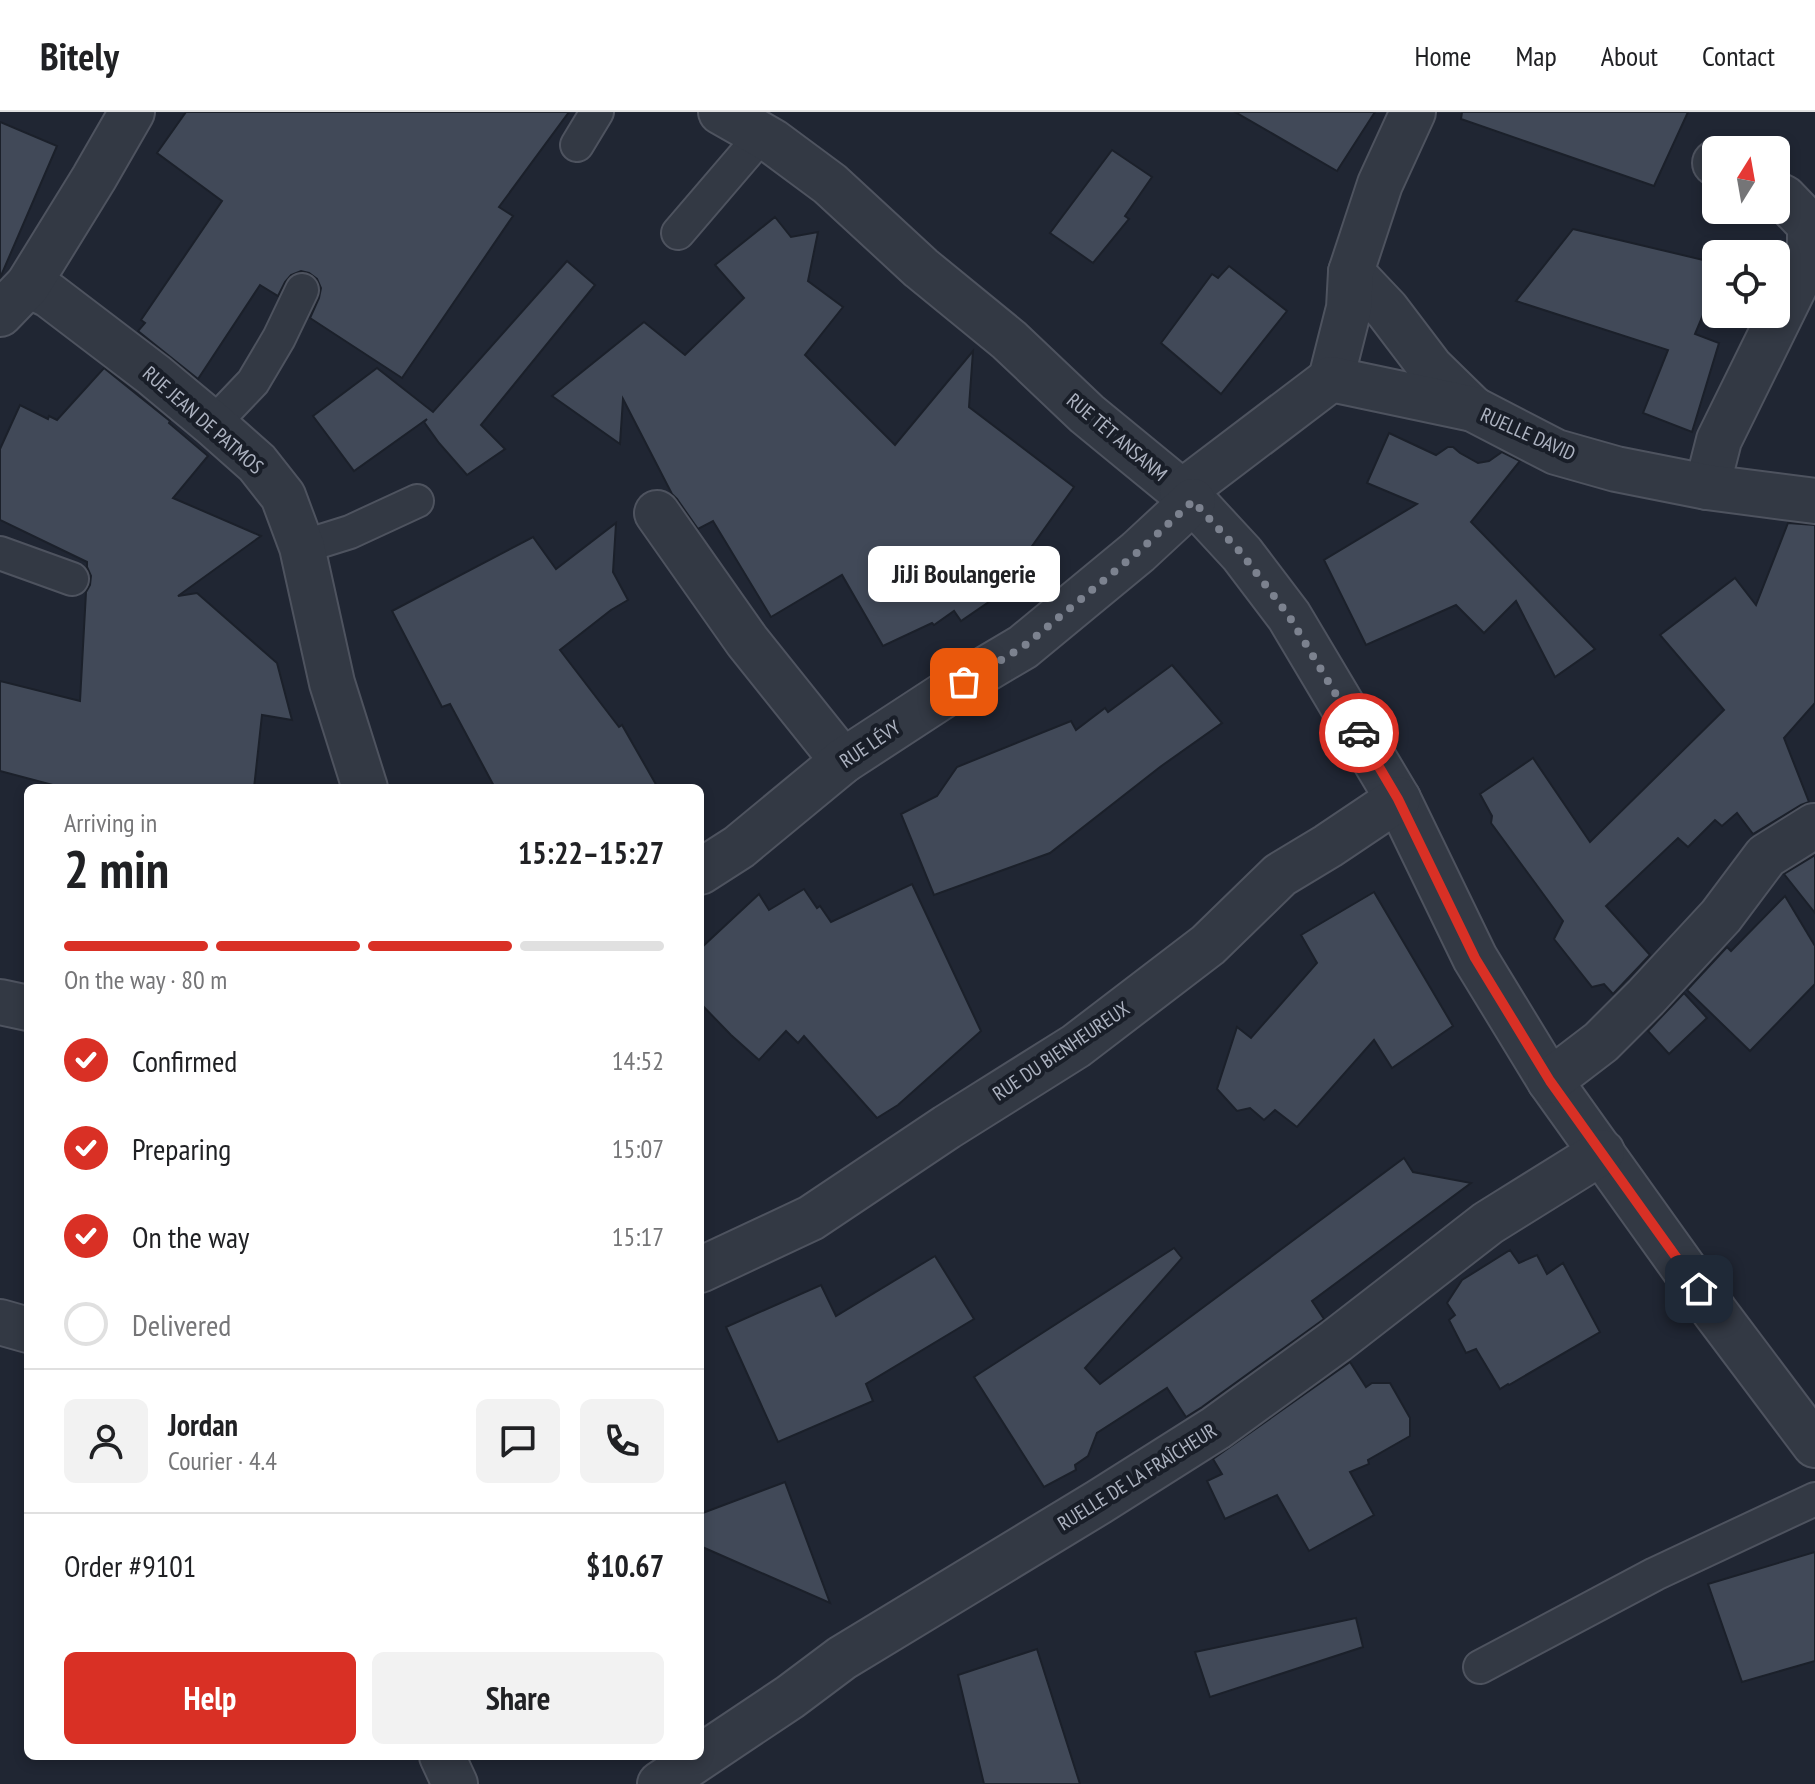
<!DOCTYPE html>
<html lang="en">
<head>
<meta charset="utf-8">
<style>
  :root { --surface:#fff; --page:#f2f2f2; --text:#202124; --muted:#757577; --line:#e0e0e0; --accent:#d93025 }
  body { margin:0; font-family:"PT Sans Narrow",sans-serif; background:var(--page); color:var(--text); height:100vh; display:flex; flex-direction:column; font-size:30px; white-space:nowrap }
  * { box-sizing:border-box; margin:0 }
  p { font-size:26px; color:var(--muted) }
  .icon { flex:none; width:44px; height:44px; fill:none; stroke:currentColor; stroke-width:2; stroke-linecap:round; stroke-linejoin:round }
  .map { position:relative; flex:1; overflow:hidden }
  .drawer { position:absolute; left:24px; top:672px; width:680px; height:976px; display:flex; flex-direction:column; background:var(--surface); border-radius:12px; box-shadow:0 4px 12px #0003 }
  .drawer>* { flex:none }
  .needle { width:52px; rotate:11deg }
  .buttons { position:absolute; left:1702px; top:24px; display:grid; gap:16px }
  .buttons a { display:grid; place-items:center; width:88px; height:88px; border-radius:12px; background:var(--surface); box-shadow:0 4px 12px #0003; font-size:40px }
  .pin { position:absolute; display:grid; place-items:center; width:68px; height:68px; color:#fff; margin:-34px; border-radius:16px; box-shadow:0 4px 12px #0006 }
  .courier { position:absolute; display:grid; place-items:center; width:80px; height:80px; margin:-40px; border:6px solid #d93025; border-radius:50%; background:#fff; color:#222; box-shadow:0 2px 10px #0007 }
  .bubble { position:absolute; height:56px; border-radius:12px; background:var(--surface); box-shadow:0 4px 12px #0003; font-size:26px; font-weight:600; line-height:56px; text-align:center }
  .summary em { font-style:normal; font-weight:600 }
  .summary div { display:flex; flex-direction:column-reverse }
  .summary { display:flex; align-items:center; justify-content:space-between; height:136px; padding:0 40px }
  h1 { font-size:52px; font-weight:600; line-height:60px }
  .bar { display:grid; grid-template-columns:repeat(4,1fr); gap:12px 8px; align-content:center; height:96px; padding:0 40px }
  .bar i { height:10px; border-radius:6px; background:var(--line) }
  .bar .selected { background:var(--accent) }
  .bar p { grid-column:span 4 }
  .line { display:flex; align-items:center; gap:20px; padding:0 40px; border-top:2px solid var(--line) }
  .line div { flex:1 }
  .round { display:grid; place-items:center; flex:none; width:84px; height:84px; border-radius:12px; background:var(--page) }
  ol { padding:0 40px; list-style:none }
  li { display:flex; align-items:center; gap:24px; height:88px }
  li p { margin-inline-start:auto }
  li .icon { padding:8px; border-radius:50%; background:var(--accent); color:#fff; stroke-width:4 }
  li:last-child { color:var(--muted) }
  li i { width:44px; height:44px; border:4px solid var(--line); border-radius:50% }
  .action { display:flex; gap:16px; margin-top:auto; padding:16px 40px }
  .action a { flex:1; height:92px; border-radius:12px; background:var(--accent); color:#fff; font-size:32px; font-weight:600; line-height:92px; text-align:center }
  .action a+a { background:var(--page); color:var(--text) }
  header { display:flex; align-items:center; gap:48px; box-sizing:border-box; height:112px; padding:0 40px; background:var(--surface); border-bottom:2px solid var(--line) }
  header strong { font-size:38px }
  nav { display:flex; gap:44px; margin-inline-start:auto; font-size:28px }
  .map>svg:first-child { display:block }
  .building { fill:#414958; stroke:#1b202a; stroke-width:2 }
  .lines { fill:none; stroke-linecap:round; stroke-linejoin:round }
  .service-casing { stroke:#4e535f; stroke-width:36 }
  .minor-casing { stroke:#4e535f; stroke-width:48 }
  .service { stroke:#333944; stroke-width:32 }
  .minor { stroke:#333944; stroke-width:44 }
  .done { stroke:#7c828f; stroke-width:8; stroke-dasharray:0 14.4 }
  .route { stroke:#d93025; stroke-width:10 }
  .labels { text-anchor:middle; stroke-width:8; stroke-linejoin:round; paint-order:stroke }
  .street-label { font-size:20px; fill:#adb3c1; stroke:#191e28 }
</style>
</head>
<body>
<header>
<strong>Bitely</strong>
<nav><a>Home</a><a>Map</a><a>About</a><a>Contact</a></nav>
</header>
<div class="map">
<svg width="1815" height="1672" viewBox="0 0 1815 1672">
  <rect width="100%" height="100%" fill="#202633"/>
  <g class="building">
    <polygon points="186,0 569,0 499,95 513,104 402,266 310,206 319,186 321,176 317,167 309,161 301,159 291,163 285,170 278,184 260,173 198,267 138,219 145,211 141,208 222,89 157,41"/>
    <polygon points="1235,0 1375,0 1337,59"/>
    <polygon points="1462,0 1688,0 1654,74 1461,7"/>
    <polygon points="0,10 57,34 0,166"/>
    <polygon points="1112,38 1152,65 1125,104 1129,107 1093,151 1050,121"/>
    <polygon points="775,105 791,125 818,120 808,169 843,195 805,243 895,333 973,239 969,295 1074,375 996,485 961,509 954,499 934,513 932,511 883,534 842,463 771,505 713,409 698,417 677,387 672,382 623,287 620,332 552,284 644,210 685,243 744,186 715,153"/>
    <polygon points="1573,117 1716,151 1716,172 1695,222 1719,231 1692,320 1643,301 1668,238 1516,189"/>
    <polygon points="567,149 595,173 481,313 505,337 467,363 439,331 424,310 427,307 354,359 313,304 377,256 433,300"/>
    <polygon points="1229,154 1287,199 1221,282 1161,231 1212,162 1218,166"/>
    <polygon points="104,256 170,309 169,311 208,344 173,386 261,424 178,484 197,481 277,551 292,608 262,603 254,676 64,676 0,659 0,569 80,589 86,480 90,473 91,464 87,455 87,450 0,408 0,337 20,293 48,307 49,304 57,308"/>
    <polygon points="1389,321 1436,343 1448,335 1453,335 1460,341 1478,351 1489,349 1502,340 1520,349 1471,410 1595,537 1555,565 1516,489 1484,521 1456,493 1366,533 1324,448 1417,392 1367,371"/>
    <polygon points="616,411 613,460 628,488 611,498 560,538 619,615 622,613 658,676 495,676 450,592 442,595 392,499 533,425 556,457"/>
    <polygon points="1788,411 1815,413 1815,591 1784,626 1809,690 1801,693 1753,722 1737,701 1722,714 1715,708 1688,735 1678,726 1606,794 1650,843 1613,882 1604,872 1592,875 1554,827 1563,809 1491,711 1492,704 1480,682 1533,646 1590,730 1724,598 1660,523 1735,466 1756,493"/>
    <polygon points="1172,553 1222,611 1160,655 1050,741 934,783 901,702 937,684 957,655 1071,609 1076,618 1105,596 1108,600"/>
    <polygon points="1815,743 1815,801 1784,762"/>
    <polygon points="912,772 981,919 898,993 877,1006 804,924 798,931 786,919 759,948 731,923 700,891 700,837 759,782 769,798 804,777 817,796 820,794 831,810"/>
    <polygon points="1374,780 1453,914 1392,956 1374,928 1297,1015 1275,998 1264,1008 1250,996 1237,999 1217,977 1237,915 1251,926 1317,851 1301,823"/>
    <polygon points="1785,784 1815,834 1815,872 1750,939 1687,878 1727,835 1731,839"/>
    <polygon points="1684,881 1707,906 1669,942 1648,919"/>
    <polygon points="1404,1046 1413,1060 1471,1071 1312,1189 1324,1207 1202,1295 1186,1305 1167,1276 1097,1321 1088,1344 1075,1353 1076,1358 1044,1375 974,1265 1174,1136 1182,1146 1085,1256 1100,1272"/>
    <polygon points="1510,1138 1519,1151 1537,1143 1547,1162 1563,1151 1600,1220 1509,1273 1508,1272 1500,1277 1476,1237 1466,1241 1449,1208 1455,1203 1447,1191 1462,1168"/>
    <polygon points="935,1144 974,1207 866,1272 873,1289 778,1330 726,1215 821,1173 836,1204"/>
    <polygon points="1350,1250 1366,1275 1372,1271 1390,1271 1410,1306 1410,1324 1368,1348 1369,1352 1350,1360 1374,1403 1309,1439 1277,1383 1225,1407 1207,1369 1222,1362 1213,1347"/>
    <polygon points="785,1370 830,1491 700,1434 700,1402"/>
    <polygon points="1815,1440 1815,1549 1742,1570 1708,1472"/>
    <polygon points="1356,1506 1363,1535 1210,1585 1195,1540"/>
    <polygon points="1037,1537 1080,1672 984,1672 958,1563"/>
  </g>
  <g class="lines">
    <g class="service-casing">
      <g id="service">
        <polyline points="577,33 597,0"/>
        <polyline points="678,121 762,23"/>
        <polyline points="213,312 253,270 279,226 302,178"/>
        <polyline points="302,435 350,420 417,389"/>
        <polyline points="0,441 72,467"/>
        <polyline points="1480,1555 1655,1462 1815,1387"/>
      </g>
    </g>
    <g class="minor-casing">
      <g id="minor">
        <polyline points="721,0 772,29 830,72 921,156 1009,228 1087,302 1193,389 1242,442 1289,504 1398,687 1475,846 1550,969 1715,1200 1815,1333"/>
        <polyline points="1715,51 1716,51"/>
        <polyline points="1351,160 1387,198 1431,256 1473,297"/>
        <polyline points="28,173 49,183 154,263 213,312 257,351 283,384 302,435 332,571 365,676"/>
        <polyline points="0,202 28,173 94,66 132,0"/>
        <polyline points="1331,267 1349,196 1351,160 1380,72 1413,0"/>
        <polyline points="1707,375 1719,328 1810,143 1810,113 1784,86 1776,82"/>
        <polyline points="1182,380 1331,267 1473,297 1556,340 1616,357 1707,375 1815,389"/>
        <polyline points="657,401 747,529 843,649"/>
        <polyline points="700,760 739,735 843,649 964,570 1023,535 1138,440 1193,389"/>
        <polyline points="0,890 28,896"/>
        <polyline points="1550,969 1601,930 1646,885 1721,804 1766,744 1814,714"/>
        <polyline points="700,1158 811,1106 947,1015 1076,934 1208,833 1280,763 1328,734 1398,687"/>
        <polyline points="0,1210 28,1218"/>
        <polyline points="442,1644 455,1672"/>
        <polyline points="660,1672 790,1585 842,1546 1099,1390 1216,1316 1336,1229 1488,1111 1602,1040"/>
      </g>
    </g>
    <use href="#service" class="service"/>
    <use href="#minor" class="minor"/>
  </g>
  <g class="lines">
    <polyline class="done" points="964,570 1023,535 1138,440 1193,389 1242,442 1289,504 1359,621"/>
    <polyline class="route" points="1359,621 1398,687 1475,846 1550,969 1699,1177"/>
  </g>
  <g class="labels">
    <g class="street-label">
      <text transform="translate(203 308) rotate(41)" y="7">RUE JEAN DE PATMOS</text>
      <text transform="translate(1528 322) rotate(24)" y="7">RUELLE DAVID</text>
      <text transform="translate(1117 325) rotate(40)" y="7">RUE TÈT ANSANM</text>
      <text transform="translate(870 632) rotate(-34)" y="7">RUE LÉVY</text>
      <text transform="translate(1061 939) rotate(-34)" y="7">RUE DU BIENHEUREUX</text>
      <text transform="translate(1137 1365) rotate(-32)" y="7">RUELLE DE LA FRAÎCHEUR</text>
    </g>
  </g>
</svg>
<div class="buttons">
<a><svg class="needle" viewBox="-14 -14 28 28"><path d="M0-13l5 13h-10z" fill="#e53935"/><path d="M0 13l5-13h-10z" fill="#757577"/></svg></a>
<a><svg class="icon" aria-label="locate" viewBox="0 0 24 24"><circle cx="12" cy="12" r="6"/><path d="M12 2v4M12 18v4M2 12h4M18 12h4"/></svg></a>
</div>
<div class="pin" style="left:964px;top:570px;background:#ea580c"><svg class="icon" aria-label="bag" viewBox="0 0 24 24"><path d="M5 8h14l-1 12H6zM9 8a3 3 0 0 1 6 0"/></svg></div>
<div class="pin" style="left:1699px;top:1177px;background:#1f2937"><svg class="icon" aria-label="home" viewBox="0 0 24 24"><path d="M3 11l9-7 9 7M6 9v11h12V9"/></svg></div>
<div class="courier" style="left:1359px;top:621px"><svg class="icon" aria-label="car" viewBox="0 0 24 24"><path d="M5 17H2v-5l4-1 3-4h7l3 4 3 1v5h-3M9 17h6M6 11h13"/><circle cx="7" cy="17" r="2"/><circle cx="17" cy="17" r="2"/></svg></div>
<div class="bubble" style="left:868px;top:434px;width:192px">JiJi Boulangerie</div>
<section class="drawer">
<div class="summary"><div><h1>2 min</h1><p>Arriving in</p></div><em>15:22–15:27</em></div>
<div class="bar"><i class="selected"></i><i class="selected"></i><i class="selected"></i><i></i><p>On the way · 80 m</p></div>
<ol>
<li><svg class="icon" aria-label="check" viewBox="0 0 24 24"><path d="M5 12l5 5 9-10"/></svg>Confirmed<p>14:52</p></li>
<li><svg class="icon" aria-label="check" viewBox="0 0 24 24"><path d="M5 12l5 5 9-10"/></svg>Preparing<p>15:07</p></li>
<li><svg class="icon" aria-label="check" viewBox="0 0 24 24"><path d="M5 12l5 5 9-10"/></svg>On the way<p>15:17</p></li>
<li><i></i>Delivered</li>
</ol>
<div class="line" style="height:144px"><a class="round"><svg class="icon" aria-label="person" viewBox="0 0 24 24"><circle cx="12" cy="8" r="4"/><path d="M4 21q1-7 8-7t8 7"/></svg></a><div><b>Jordan</b><p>Courier · 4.4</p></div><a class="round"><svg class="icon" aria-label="chat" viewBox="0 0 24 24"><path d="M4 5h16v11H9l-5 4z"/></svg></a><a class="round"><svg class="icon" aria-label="phone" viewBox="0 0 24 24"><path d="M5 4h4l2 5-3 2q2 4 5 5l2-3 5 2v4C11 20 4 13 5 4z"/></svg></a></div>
<div class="line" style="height:104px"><div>Order #9101</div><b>$10.67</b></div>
<div class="action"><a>Help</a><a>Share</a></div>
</section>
</div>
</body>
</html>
